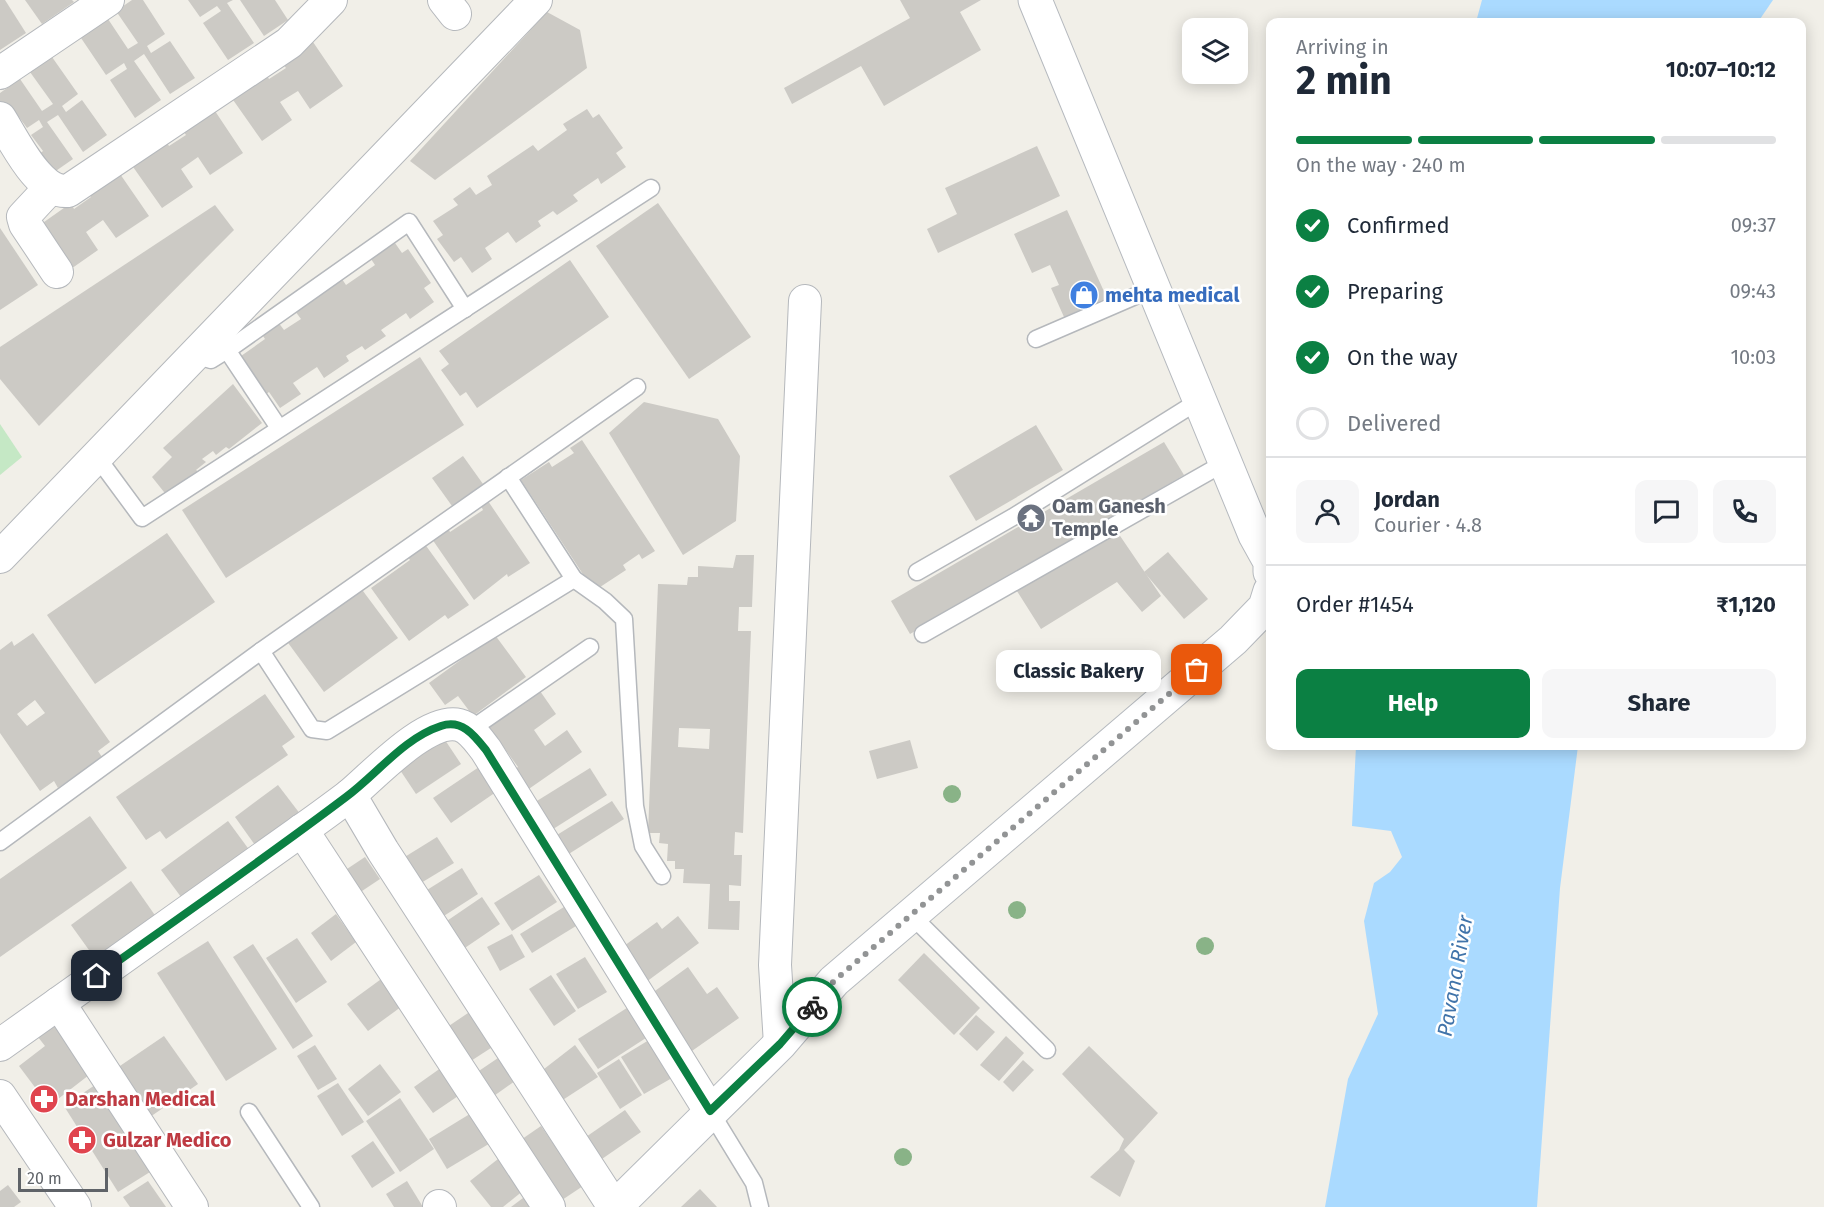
<!DOCTYPE html>
<html lang="en">
<head>
<meta charset="utf-8">
<style>
  :root { --surface:#fff; --page:#f6f6f7; --text:#1f2937; --muted:#747a83; --line:#e0e1e3; --accent:#0b8043 }
  body { margin:0; font-family:"Fira Sans",sans-serif; background:var(--page); color:var(--text); height:100vh; display:flex; flex-direction:column; font-size:22px; white-space:nowrap }
  * { box-sizing:border-box; margin:0 }
  p { font-size:20px; color:var(--muted) }
  .icon { flex:none; width:33px; height:33px; fill:none; stroke:currentColor; stroke-width:2; stroke-linecap:round; stroke-linejoin:round }
  .map { position:relative; flex:1; overflow:hidden }
  .panel { position:absolute; left:1266px; top:18px; width:540px; height:732px; display:flex; flex-direction:column; background:var(--surface); border-radius:12px; box-shadow:0 3px 15px #0003 }
  .panel>* { flex:none }
  .fabs { position:absolute; left:1182px; top:18px; display:grid; gap:12px }
  .fabs a { display:grid; place-items:center; width:66px; height:66px; border-radius:12px; background:var(--surface); box-shadow:0 3px 15px #0003; font-size:30px }
  .scale { position:absolute; left:18px; bottom:15px; width:90px; box-sizing:border-box; padding-left:6px; border:3px solid #5f6368; border-top:0; font-size:16px; line-height:21px; white-space:nowrap; color:#5f6368; -webkit-text-stroke:4px #fff; paint-order:stroke }
  .pin { position:absolute; display:grid; place-items:center; width:51px; height:51px; color:#fff; margin:-26px; border-radius:12px; box-shadow:0 3px 9px #0006 }
  .courier { position:absolute; display:grid; place-items:center; width:60px; height:60px; margin:-30px; border:4px solid #0b8043; border-radius:50%; background:#fff; color:#222; box-shadow:0 2px 8px #0007 }
  .bubble { position:absolute; height:42px; border-radius:12px; background:var(--surface); box-shadow:0 3px 15px #0003; font-size:20px; font-weight:700; line-height:42px; text-align:center }
  .overview em { font-style:normal; font-weight:700 }
  .overview div { display:flex; flex-direction:column-reverse }
  .overview { display:flex; align-items:center; justify-content:space-between; height:102px; padding:0 30px }
  h1 { font-size:39px; font-weight:700; line-height:45px }
  .bar { display:grid; grid-template-columns:repeat(4,1fr); gap:9px 6px; align-content:center; height:72px; padding:0 30px }
  .bar i { height:8px; border-radius:4px; background:var(--line) }
  .bar .active { background:var(--accent) }
  .bar p { grid-column:span 4 }
  .line { display:flex; align-items:center; gap:15px; padding:0 30px; border-top:2px solid var(--line) }
  .line div { flex:1 }
  .round { display:grid; place-items:center; flex:none; width:63px; height:63px; border-radius:12px; background:var(--page) }
  ol { padding:0 30px; list-style:none }
  li { display:flex; align-items:center; gap:18px; height:66px }
  li p { margin-inline-start:auto }
  li .icon { padding:6px; border-radius:50%; background:var(--accent); color:#fff; stroke-width:4 }
  li:last-child { color:var(--muted) }
  li i { width:33px; height:33px; border:3px solid var(--line); border-radius:50% }
  .primary-button { display:flex; gap:12px; margin-top:auto; padding:12px 30px }
  .primary-button a { flex:1; height:69px; border-radius:12px; background:var(--accent); color:#fff; font-size:24px; font-weight:700; line-height:69px; text-align:center }
  .primary-button a+a { background:var(--page); color:var(--text) }
  .map>svg:first-child { display:block }
  .green { fill:#c5e8c5 }
  .water { fill:#aadaff }
  .building { fill:#cccac5; fill-rule:evenodd }
  .lines { fill:none; stroke-linecap:round; stroke-linejoin:round }
  .lane-casing { stroke:#b5b8bc; stroke-width:19 }
  .street-casing { stroke:#b5b8bc; stroke-width:34 }
  .secondary-casing { stroke:#b6babf; stroke-width:35 }
  .lane { stroke:#fff; stroke-width:16 }
  .street { stroke:#fff; stroke-width:32 }
  .secondary { stroke:#fff; stroke-width:33 }
  .tree { fill:#89b387 }
  .done { stroke:#929495; stroke-width:6; stroke-dasharray:0 10.8 }
  .route { stroke:#0b8043; stroke-width:8 }
  .labels { text-anchor:middle; stroke-width:5; stroke-linejoin:round; paint-order:stroke }
  .shop-label { font-size:20px; font-weight:bold; fill:#366cbe; stroke:#fff; text-anchor:start }
  .worship-label { font-size:20px; font-weight:bold; fill:#5b616d; stroke:#fff; text-anchor:start }
  .health-label { font-size:20px; font-weight:bold; fill:#be3a42; stroke:#fff; text-anchor:start }
  .water-label { font-size:21px; font-style:italic; fill:#4174aa; stroke:#fff }
</style>
</head>
<body>
<div class="map">
<svg width="1824" height="1207" viewBox="0 0 1824 1207">
  <rect width="100%" height="100%" fill="#f1efe8"/>
  <polygon class="green" points="0,424 22,457 0,475"/>
  <g class="water">
    <polygon points="1482,0 1773,0 1758,22 1476,22"/>
    <polygon points="1356,746 1578,746 1560,888 1537,1207 1325,1207 1348,1079 1378,1014 1364,921 1374,883 1390,872 1402,857 1391,831 1352,826"/>
  </g>
  <g class="building">
    <polygon points="0,0 5,0 26,33 0,50"/>
    <polygon points="25,0 72,0 74,2 42,24"/>
    <polygon points="132,0 143,0 165,34 147,46 151,53 170,41 195,78 170,94 144,54 134,61 161,100 135,118 110,80 127,69 124,63 106,75 79,35 106,16 128,49 138,43 116,11"/>
    <polygon points="188,0 233,0 227,3 254,43 228,60 203,23 221,11 217,6 200,17"/>
    <polygon points="240,0 275,0 288,20 264,36"/>
    <polygon points="900,0 981,0 960,12 981,50 884,106 861,66 792,104 784,88 910,18"/>
    <polygon points="547,12 580,30 587,68 435,180 410,161"/>
    <polygon points="313,42 343,86 310,109 298,91 280,102 292,120 262,141 231,97 266,74 269,79 286,68 282,63"/>
    <polygon points="52,57 78,94 62,106 66,112 82,100 107,135 83,152 58,115 47,122 73,159 50,175 37,156 43,151 31,135 43,127 39,120 27,128 11,106 5,110 0,103 0,93 20,79 42,111 53,104 30,72"/>
    <polygon points="213,108 243,153 210,175 198,157 181,169 193,187 162,208 131,164 166,141 169,146 186,135 182,129"/>
    <polygon points="587,109 593,118 599,114 623,148 616,153 626,167 601,184 598,178 573,195 578,201 557,215 553,211 538,221 541,226 516,243 508,232 485,248 492,259 472,273 461,257 454,262 437,239 443,235 433,221 458,205 453,199 470,187 476,195 492,185 487,176 533,145 538,151 567,130 563,124"/>
    <polygon points="1037,146 1060,196 938,253 927,229 957,214 945,188"/>
    <polygon points="118,171 149,216 116,238 103,220 86,232 98,250 68,271 37,227 71,203 74,209 91,197 88,192"/>
    <polygon points="658,203 751,337 689,379 596,246"/>
    <polygon points="215,205 234,230 39,426 0,379 0,347"/>
    <polygon points="1067,210 1107,298 1064,317 1051,288 1059,285 1050,265 1032,273 1014,234"/>
    <polygon points="0,228 38,285 0,310"/>
    <polygon points="395,243 402,253 408,249 431,283 424,288 434,302 410,319 406,313 381,330 386,336 365,350 362,346 346,356 349,361 324,378 317,367 293,383 301,394 280,408 269,392 262,397 246,373 251,370 241,356 265,339 261,333 278,322 284,330 301,319 295,311 342,279 346,285 375,265 371,259"/>
    <polygon points="570,260 609,317 477,408 466,392 460,396 441,370 449,364 439,351"/>
    <polygon points="420,357 464,425 226,578 182,510"/>
    <polygon points="233,384 262,423 229,449 226,447 216,455 213,451 202,459 206,462 196,470 199,472 168,497 152,477 172,457 163,448"/>
    <polygon points="644,402 718,419 740,456 736,521 683,555 609,433"/>
    <polygon points="1036,425 1063,470 976,521 949,476"/>
    <polygon points="582,440 655,551 642,559 639,554 623,565 626,570 594,591 521,480 549,462 552,467 574,453 570,448"/>
    <polygon points="1164,442 1184,475 910,634 891,601"/>
    <polygon points="463,456 483,484 452,506 432,478"/>
    <polygon points="488,501 530,563 508,577 507,574 474,600 432,539 448,528 450,532 483,510 481,506"/>
    <polygon points="1114,527 1161,596 1142,612 1117,582 1041,629 1015,588"/>
    <polygon points="167,533 215,602 95,684 47,615"/>
    <polygon points="424,543 469,605 448,619 445,615 409,641 371,588 410,560 407,556"/>
    <polygon points="1168,552 1208,599 1184,619 1144,572"/>
    <path d="M736 555H754L752 607H739L738 631H751L743 833 735 832 734 855H742L741 886 729 885V901H740L739 930 708 929 710 884 683 883 684 869H675V861H667L668 844 659 843 660 833H648L658 584 687 585 688 577H698V566L733 568ZM679 728 710 729 709 749 678 747Z"/>
    <polygon points="360,587 398,638 324,692 286,640"/>
    <path d="M33 633 110 742 98 751 102 757 58 788 54 781 40 791 0 733V650L12 641 14 646ZM35 700 45 713 27 726 17 714Z"/>
    <polygon points="495,635 526,677 473,716 458,696 445,705 429,683"/>
    <polygon points="540,691 556,714 534,730 545,746 567,730 582,752 523,793 509,773 518,767 489,727"/>
    <polygon points="265,694 295,737 282,746 288,755 166,839 160,831 146,840 116,797"/>
    <polygon points="443,737 461,764 416,794 398,767"/>
    <polygon points="910,740 918,768 877,779 869,751"/>
    <polygon points="479,767 496,792 451,823 433,798"/>
    <polygon points="590,768 607,795 550,831 532,804"/>
    <polygon points="278,785 304,819 260,852 235,817"/>
    <polygon points="612,801 624,819 564,857 552,838"/>
    <polygon points="90,816 127,868 0,957 0,879"/>
    <polygon points="228,821 253,855 187,905 161,870"/>
    <polygon points="437,837 454,863 411,889 395,863"/>
    <polygon points="365,857 380,879 356,895 341,873"/>
    <polygon points="462,868 478,894 436,921 419,895"/>
    <polygon points="539,875 557,902 512,931 494,903"/>
    <polygon points="131,881 159,921 99,964 71,925"/>
    <polygon points="482,897 500,924 453,956 435,929"/>
    <polygon points="564,907 576,926 532,953 520,934"/>
    <polygon points="336,914 356,942 331,961 311,933"/>
    <polygon points="678,916 699,943 642,985 617,951 657,922 662,929"/>
    <polygon points="512,934 525,957 500,971 487,947"/>
    <polygon points="297,938 327,982 296,1003 266,958"/>
    <polygon points="208,941 277,1049 226,1081 157,973"/>
    <polygon points="253,944 313,1036 293,1049 233,957"/>
    <polygon points="924,953 980,1008 954,1035 898,980"/>
    <polygon points="585,957 607,992 578,1009 556,974"/>
    <polygon points="688,967 707,994 717,987 739,1018 689,1053 648,996"/>
    <polygon points="551,975 576,1011 554,1026 529,989"/>
    <polygon points="384,977 405,1004 368,1031 347,1004"/>
    <polygon points="630,1006 649,1036 598,1069 578,1039"/>
    <polygon points="471,1011 494,1046 460,1068 437,1034"/>
    <polygon points="976,1015 995,1032 977,1051 959,1034"/>
    <polygon points="60,1020 98,1068 49,1106 19,1066 45,1046 38,1037"/>
    <polygon points="164,1036 198,1084 147,1119 114,1070"/>
    <polygon points="1006,1036 1024,1053 999,1081 980,1065"/>
    <polygon points="649,1040 672,1078 644,1094 621,1057"/>
    <polygon points="315,1045 337,1079 318,1090 297,1056"/>
    <polygon points="575,1045 598,1077 555,1105 535,1076"/>
    <polygon points="1089,1046 1158,1113 1124,1150 1135,1161 1120,1197 1090,1177 1119,1150 1124,1139 1062,1074"/>
    <polygon points="498,1058 515,1081 484,1103 467,1079"/>
    <polygon points="619,1059 642,1095 620,1109 597,1073"/>
    <polygon points="1023,1060 1034,1070 1013,1092 1003,1082"/>
    <polygon points="380,1064 401,1092 368,1116 348,1089"/>
    <polygon points="445,1065 464,1092 433,1113 414,1087"/>
    <polygon points="338,1083 364,1122 342,1136 317,1096"/>
    <polygon points="95,1085 150,1172 118,1192 64,1106"/>
    <polygon points="400,1098 434,1149 400,1172 366,1121"/>
    <polygon points="625,1110 641,1132 599,1161 583,1139"/>
    <polygon points="473,1112 492,1142 447,1169 429,1139"/>
    <polygon points="541,1126 583,1186 553,1206 512,1146"/>
    <polygon points="373,1141 395,1173 372,1188 351,1156"/>
    <polygon points="498,1159 524,1190 503,1207 491,1207 470,1181"/>
    <polygon points="148,1181 166,1207 130,1207 123,1197"/>
    <polygon points="407,1181 423,1207 394,1207 386,1194"/>
    <polygon points="8,1185 21,1202 14,1207 0,1207 0,1191"/>
    <polygon points="700,1189 717,1207 681,1207"/>
    <polygon points="527,1195 536,1207 511,1207"/>
  </g>
  <g class="lines">
    <g class="lane-casing">
      <g id="lane">
        <polyline points="1036,339 1154,288"/>
        <polyline points="227,350 279,428"/>
        <polyline points="194,355 211,360 232,347 409,222 465,309"/>
        <polyline points="97,457 142,518 651,188"/>
        <polyline points="508,477 574,579"/>
        <polyline points="917,572 1013,517 1200,400"/>
        <polyline points="923,634 1226,462"/>
        <polyline points="261,651 312,729 327,731 574,579 605,601 624,619 635,806 643,846 662,876"/>
        <polyline points="470,730 590,647"/>
        <polyline points="0,842 261,651 637,387"/>
        <polyline points="911,915 1047,1050"/>
        <polyline points="710,1111 754,1183 760,1207"/>
        <polyline points="249,1112 311,1207"/>
      </g>
    </g>
    <g class="street-casing">
      <g id="street">
        <polyline points="444,0 455,14"/>
        <polyline points="0,73 108,0"/>
        <path d="M0 118C14 140 39 194 68 191L289 43 331 0"/>
        <polyline points="50,188 23,217 25,224 57,272"/>
        <polyline points="0,557 536,0"/>
        <polyline points="350,795 383,851 614,1207"/>
        <polyline points="302,830 549,1207"/>
        <polyline points="59,1003 192,1207"/>
        <polyline points="780,1044 775,965 805,301"/>
        <path d="M0 1045 302 830C318 819 334 807 350 795 373 776 427 717 459 725 471 728 478 740 486 750L710 1111"/>
        <polyline points="0,1096 75,1207"/>
        <polyline points="439,1206 440,1207"/>
      </g>
    </g>
    <g class="secondary-casing">
      <g id="secondary">
        <polyline points="1035,0 1255,535 1270,562 1270,572"/>
        <polyline points="615,1207 780,1044 834,981 1233,640 1265,607 1270,591"/>
      </g>
    </g>
    <use href="#lane" class="lane"/>
    <use href="#street" class="street"/>
    <use href="#secondary" class="secondary"/>
  </g>
  <g class="tree">
    <circle cx="952" cy="794" r="9"/>
    <circle cx="1017" cy="910" r="9"/>
    <circle cx="1205" cy="946" r="9"/>
    <circle cx="903" cy="1157" r="9"/>
  </g>
  <g class="lines">
    <polyline class="done" points="812,1007 834,981 1197,670"/>
    <path class="route" d="M97 976C180 917 264 859 346 797 377 774 404 738 441 726 462 719 474 735 486 750L710 1111 780 1044 812 1007"/>
  </g>
  <defs>
    <g id="shop-disc" transform="scale(1.5)"><circle r="9.5" fill="#3f7fe0" stroke="#fff"/><path d="M-5-2.5h2.3a2.7 3.5 0 0 1 5.4 0H5L5.5 6h-11ZM-1.5-2.5h3a1.5 2.3 0 0 0-3 0Z" fill="#fff"/></g>
    <g id="temple-disc" transform="scale(1.5)"><circle r="9.5" fill="#6b7280" stroke="#fff"/><path d="M0-6L5-2H3V0L6.5 2.5H4V6H1.5V3h-3V6H-4V2.5H-6.5L-3 0V-2H-5Z" fill="#fff"/></g>
    <g id="pharmacy-disc" transform="scale(1.5)"><circle r="9.5" fill="#e0444e" stroke="#fff"/><path d="M-2-6h4v4h4v4h-4v4h-4v-4h-4v-4h4Z" fill="#fff"/></g>
  </defs>
  <g fill-rule="evenodd">
    <use href="#shop-disc" x="1084" y="295"/>
    <use href="#temple-disc" x="1031" y="518"/>
    <use href="#pharmacy-disc" x="44" y="1099"/>
    <use href="#pharmacy-disc" x="82" y="1140"/>
  </g>
  <g class="labels">
    <g class="shop-label">
      <text x="1105" y="302">mehta medical</text>
    </g>
    <g class="worship-label">
      <text x="1052" y="513">Oam Ganesh<tspan x="1052" dy="23">Temple</tspan></text>
    </g>
    <g class="health-label">
      <text x="65" y="1106">Darshan Medical</text>
      <text x="103" y="1147">Gulzar Medico</text>
    </g>
    <g class="water-label">
      <text transform="translate(1455 976) rotate(-80)" y="7">Pavana River</text>
    </g>
  </g>
</svg>
<div class="fabs">
<a><svg class="icon" aria-label="layers" viewBox="0 0 24 24"><path d="M12 4l9 5-9 5-9-5zM3 14l9 5 9-5"/></svg></a>
</div>
<div class="scale">20 m</div>
<div class="pin" style="left:1197px;top:670px;background:#ea580c"><svg class="icon" aria-label="bag" viewBox="0 0 24 24"><path d="M5 8h14l-1 12H6zM9 8a3 3 0 0 1 6 0"/></svg></div>
<div class="pin" style="left:97px;top:976px;background:#1f2937"><svg class="icon" aria-label="home" viewBox="0 0 24 24"><path d="M3 11l9-7 9 7M6 9v11h12V9"/></svg></div>
<div class="courier" style="left:812px;top:1007px"><svg class="icon" aria-label="bike" viewBox="0 0 24 24"><circle cx="6" cy="16" r="4"/><circle cx="18" cy="16" r="4"/><path d="M6 16l4-8h5l3 8M10 8l3 8H6M13 5h3"/></svg></div>
<div class="bubble" style="left:996px;top:650px;width:165px">Classic Bakery</div>
<section class="panel">
<div class="overview"><div><h1>2 min</h1><p>Arriving in</p></div><em>10:07–10:12</em></div>
<div class="bar"><i class="active"></i><i class="active"></i><i class="active"></i><i></i><p>On the way · 240 m</p></div>
<ol>
<li><svg class="icon" aria-label="check" viewBox="0 0 24 24"><path d="M5 12l5 5 9-10"/></svg>Confirmed<p>09:37</p></li>
<li><svg class="icon" aria-label="check" viewBox="0 0 24 24"><path d="M5 12l5 5 9-10"/></svg>Preparing<p>09:43</p></li>
<li><svg class="icon" aria-label="check" viewBox="0 0 24 24"><path d="M5 12l5 5 9-10"/></svg>On the way<p>10:03</p></li>
<li><i></i>Delivered</li>
</ol>
<div class="line" style="height:108px"><a class="round"><svg class="icon" aria-label="person" viewBox="0 0 24 24"><circle cx="12" cy="8" r="4"/><path d="M4 21q1-7 8-7t8 7"/></svg></a><div><b>Jordan</b><p>Courier · 4.8</p></div><a class="round"><svg class="icon" aria-label="chat" viewBox="0 0 24 24"><path d="M4 5h16v11H9l-5 4z"/></svg></a><a class="round"><svg class="icon" aria-label="phone" viewBox="0 0 24 24"><path d="M5 4h4l2 5-3 2q2 4 5 5l2-3 5 2v4C11 20 4 13 5 4z"/></svg></a></div>
<div class="line" style="height:78px"><div>Order #1454</div><b>₹1,120</b></div>
<div class="primary-button"><a>Help</a><a>Share</a></div>
</section>
</div>
</body>
</html>
